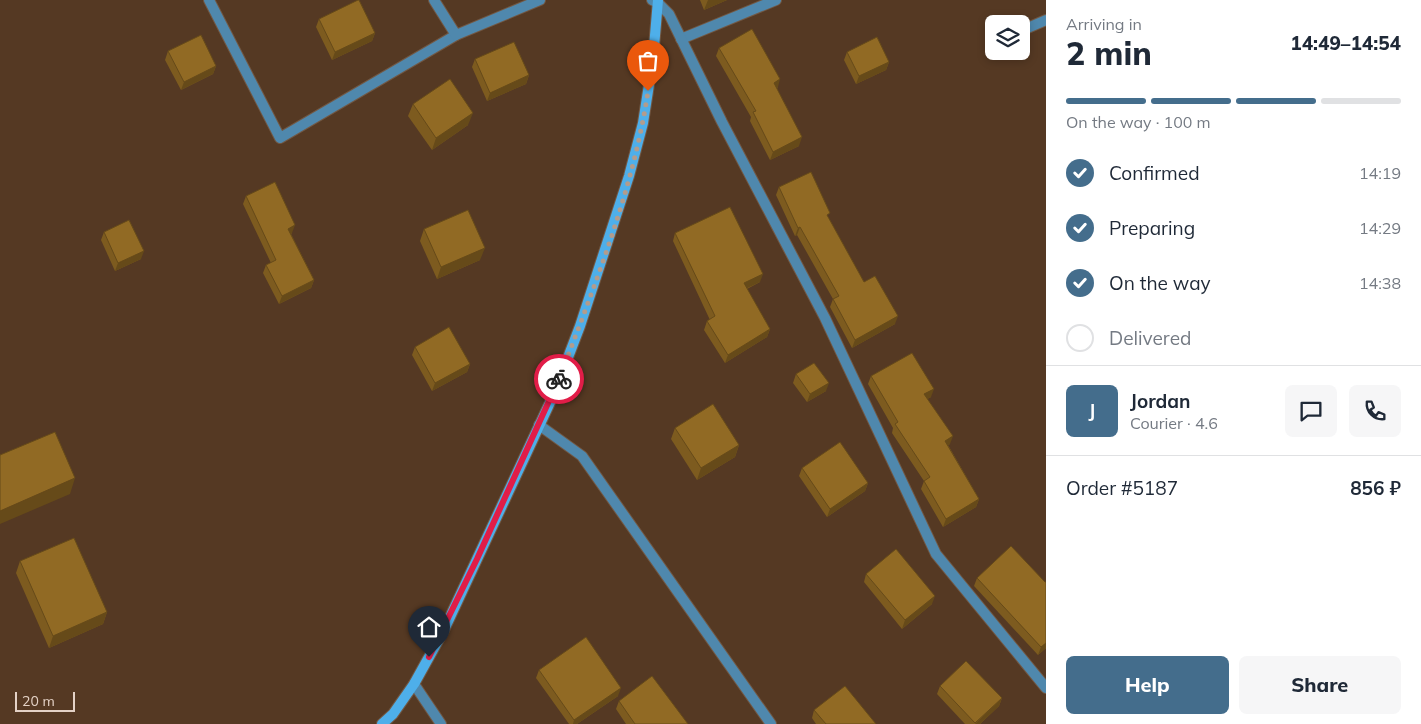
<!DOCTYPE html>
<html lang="en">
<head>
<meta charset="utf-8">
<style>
  :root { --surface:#fff; --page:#f6f6f7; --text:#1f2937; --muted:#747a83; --line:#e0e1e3; --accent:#446d8c }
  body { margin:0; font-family:Mulish,sans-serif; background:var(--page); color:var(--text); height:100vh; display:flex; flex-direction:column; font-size:19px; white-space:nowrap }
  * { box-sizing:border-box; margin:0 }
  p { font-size:16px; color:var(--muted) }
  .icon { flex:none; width:28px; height:28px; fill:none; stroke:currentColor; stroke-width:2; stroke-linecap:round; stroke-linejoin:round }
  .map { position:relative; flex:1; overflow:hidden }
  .details { display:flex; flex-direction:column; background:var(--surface); width:375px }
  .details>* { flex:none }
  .tools { position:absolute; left:985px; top:15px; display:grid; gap:10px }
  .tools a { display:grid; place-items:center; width:45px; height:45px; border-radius:8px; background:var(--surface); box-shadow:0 2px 8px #0003; font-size:25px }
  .scale { position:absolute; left:15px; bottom:12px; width:60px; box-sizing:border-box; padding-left:5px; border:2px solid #e4d2c6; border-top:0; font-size:14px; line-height:18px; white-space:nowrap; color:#e4d2c6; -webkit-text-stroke:4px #553923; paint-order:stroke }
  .pin { position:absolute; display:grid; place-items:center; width:42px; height:42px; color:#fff; margin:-51px -21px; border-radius:50% 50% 50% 0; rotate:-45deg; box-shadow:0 0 5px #0007 }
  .pin .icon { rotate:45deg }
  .courier { position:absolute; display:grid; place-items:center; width:50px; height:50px; margin:-25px; border:4px solid #e11d48; border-radius:50%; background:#fff; color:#222; box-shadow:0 1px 6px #0007 }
  .summary em { font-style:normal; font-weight:800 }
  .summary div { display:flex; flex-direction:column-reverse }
  .summary { display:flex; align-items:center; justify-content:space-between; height:85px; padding:0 20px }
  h1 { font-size:32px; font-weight:800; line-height:38px }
  .bar { display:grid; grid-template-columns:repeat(4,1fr); gap:8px 5px; align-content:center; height:60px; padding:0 20px }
  .bar i { height:6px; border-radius:4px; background:var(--line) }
  .bar .selected { background:var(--accent) }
  .bar p { grid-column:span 4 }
  .line { display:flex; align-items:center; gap:12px; padding:0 20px; border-top:1px solid var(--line) }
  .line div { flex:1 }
  .round { display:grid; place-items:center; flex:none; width:52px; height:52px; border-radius:8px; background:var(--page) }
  ol { padding:0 20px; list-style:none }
  li { display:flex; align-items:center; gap:15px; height:55px }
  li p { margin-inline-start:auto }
  li .icon { padding:5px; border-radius:50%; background:var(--accent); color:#fff; stroke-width:4 }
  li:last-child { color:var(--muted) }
  li i { width:28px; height:28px; border:2px solid var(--line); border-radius:50% }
  .primary-button { display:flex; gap:10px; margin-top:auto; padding:10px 20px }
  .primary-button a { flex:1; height:58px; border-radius:8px; background:var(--accent); color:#fff; font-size:20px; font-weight:800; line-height:58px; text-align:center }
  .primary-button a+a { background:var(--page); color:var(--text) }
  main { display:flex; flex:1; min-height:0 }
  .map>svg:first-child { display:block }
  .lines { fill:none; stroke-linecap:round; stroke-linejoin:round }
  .lane-casing { stroke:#725844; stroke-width:12 }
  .street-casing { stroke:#725844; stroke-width:12 }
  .secondary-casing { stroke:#725844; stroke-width:12 }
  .lane { stroke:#4f88ad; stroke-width:10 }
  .street { stroke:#4f88ad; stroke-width:10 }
  .secondary { stroke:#4eafea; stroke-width:10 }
  .wall { fill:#7d5b1f }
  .shaded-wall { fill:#664a19 }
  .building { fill:#916a24; stroke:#664a19 }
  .done { stroke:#b29c8d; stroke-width:5; stroke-dasharray:0 9 }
  .route { stroke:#e11d48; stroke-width:6 }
</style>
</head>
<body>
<main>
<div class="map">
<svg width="1046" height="724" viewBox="0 0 1046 724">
  <rect width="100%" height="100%" fill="#553923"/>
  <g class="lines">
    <g class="lane-casing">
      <g id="lane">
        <polyline points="209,0 280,138 456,35"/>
        <polyline points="1023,30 1046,20"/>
        <polyline points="681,39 776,0"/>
      </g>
    </g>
    <g class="street-casing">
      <g id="street">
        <polyline points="434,0 456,35 540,0"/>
        <polyline points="652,0 657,2 669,14 722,122 825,318 936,554 1046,688"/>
        <polyline points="539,425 582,456 771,724"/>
        <polyline points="414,684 441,724"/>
      </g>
    </g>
    <g class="secondary-casing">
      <polyline id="secondary" points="382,724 393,714 414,684 444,630 554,394 580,326 629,176 643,123 653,59 658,0"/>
    </g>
    <use href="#lane" class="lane"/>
    <use href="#street" class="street"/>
    <use href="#secondary" class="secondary"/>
  </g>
  <g class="wall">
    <polygon points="700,0 727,0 704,10"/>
    <polygon points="319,19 375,33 372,41 332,60 316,27"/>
    <polygon points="719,48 778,87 777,88 799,146 770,160 750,121 751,117 716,56"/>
    <polygon points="168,51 216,66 213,74 181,90 165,60"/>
    <polygon points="847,52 889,62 886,70 856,84 844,60"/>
    <polygon points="475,59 529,75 526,84 487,101 472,67"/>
    <polygon points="413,104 468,125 432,150 408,116"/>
    <polygon points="779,187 828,217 864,282 895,324 852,348 830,307 833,299 797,235 795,236 776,195"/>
    <polygon points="246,196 292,233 291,234 314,280 311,288 279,304 263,273 266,265 271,263 243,204"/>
    <polygon points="424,229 480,260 437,279 420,241"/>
    <polygon points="104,232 141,259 115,271 101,240"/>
    <polygon points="675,233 760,282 747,289 770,329 767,337 725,363 704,330 707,321 710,320 673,241"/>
    <polygon points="415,347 470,364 467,372 432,391 412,355"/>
    <polygon points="796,374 826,391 807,402 793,383"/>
    <polygon points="871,376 931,397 927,399 950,444 948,445 979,499 976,507 943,527 921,489 924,481 892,433 893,428 868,384"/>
    <polygon points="675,428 739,445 735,457 697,480 671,439"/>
    <polygon points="802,468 868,483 865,491 827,517 799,476"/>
    <polygon points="20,561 107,612 103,624 49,648 16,573"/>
    <polygon points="866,574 932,604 902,629 864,582"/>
    <polygon points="977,578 1046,648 1038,655 974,586"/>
    <polygon points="539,670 618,696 577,724 569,724 536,678"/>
    <polygon points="940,686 1002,698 999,706 980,724 965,724 937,694"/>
    <polygon points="619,701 688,724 626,724 616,709"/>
    <polygon points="814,710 876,724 816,724 812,718"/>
  </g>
  <g class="shaded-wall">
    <polygon points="708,0 727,0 704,10"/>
    <polygon points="375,33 372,41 332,60 335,52"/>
    <polygon points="889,62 886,70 856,84 859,76"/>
    <polygon points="216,66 213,74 181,90 184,82"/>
    <polygon points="529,75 526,84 487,101 490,93"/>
    <polygon points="780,79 778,87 771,91 774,83"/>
    <polygon points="473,113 468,125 432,150 436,138"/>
    <polygon points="802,137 799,146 770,160 773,152"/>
    <polygon points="295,225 292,233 285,237 288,229"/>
    <polygon points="800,227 797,235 795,236 798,228"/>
    <polygon points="485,248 480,260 437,279 441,267"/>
    <polygon points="144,251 141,259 115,271 118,263"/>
    <polygon points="763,274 760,282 741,291 744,283"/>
    <polygon points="314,280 311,288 279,304 282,296"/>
    <polygon points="898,316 895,324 852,348 855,340"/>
    <polygon points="770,329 767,337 725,363 728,355"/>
    <polygon points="470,364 467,372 432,391 435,383"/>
    <polygon points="829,383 826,391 807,402 810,394"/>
    <polygon points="934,389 931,397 921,403 924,394"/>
    <polygon points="953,436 950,444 942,449 945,441"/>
    <polygon points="739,445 735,457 697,480 701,468"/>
    <polygon points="75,478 70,494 0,524 0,511"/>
    <polygon points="868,483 865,491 827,517 830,509"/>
    <polygon points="979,499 976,507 943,527 946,519"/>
    <polygon points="935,596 932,604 902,629 905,620"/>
    <polygon points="107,612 103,624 49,648 53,636"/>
    <polygon points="1046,643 1046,648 1038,655 1041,647"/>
    <polygon points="621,688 618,696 577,724 573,724 574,720"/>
    <polygon points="1002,698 999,706 980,724 975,724"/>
  </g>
  <g class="building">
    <polygon points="358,0 359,0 375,33 335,52 319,19"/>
    <polygon points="752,29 780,79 774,83 802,137 773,152 753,112 756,111 719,48"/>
    <polygon points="201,35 216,66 184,82 168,51"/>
    <polygon points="877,37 889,62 859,76 847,52"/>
    <polygon points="514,42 529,75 490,93 475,59"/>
    <polygon points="450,79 473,113 436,138 413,104"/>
    <polygon points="811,172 830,213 827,215 864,282 875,276 898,316 855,340 833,299 839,296 800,227 798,228 779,187"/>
    <polygon points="275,182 295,225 288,229 314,280 282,296 266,265 276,260 246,196"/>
    <polygon points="730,207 763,274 744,283 770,329 728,355 707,321 715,316 675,233"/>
    <polygon points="468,210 485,248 441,267 424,229"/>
    <polygon points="129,220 144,251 118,263 104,232"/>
    <polygon points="449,327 470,364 435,383 415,347"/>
    <polygon points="912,353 934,389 924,394 953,436 945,441 979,499 946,519 924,481 930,477 895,424 898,422 871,376"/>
    <polygon points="814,363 829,383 810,394 796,374"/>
    <polygon points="713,404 739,445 701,468 675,428"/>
    <polygon points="55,432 75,478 0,511 0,455"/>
    <polygon points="840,442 868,483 830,509 802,468"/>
    <polygon points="74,538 107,612 53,636 20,561"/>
    <polygon points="1011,546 1045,582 1046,582 1046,643 1041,647 977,578"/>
    <polygon points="896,549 935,596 905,620 866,574"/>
    <polygon points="586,637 621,688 574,720 539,670"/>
    <polygon points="966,661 1002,698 975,723 940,686"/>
    <polygon points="652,676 688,724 635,724 619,701"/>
    <polygon points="845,686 876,724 826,724 814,710"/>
  </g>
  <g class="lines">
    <path class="done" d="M559 379C594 288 634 187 648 91"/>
    <polyline class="route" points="429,657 477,559 559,379"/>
  </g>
</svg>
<div class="tools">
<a><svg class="icon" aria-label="layers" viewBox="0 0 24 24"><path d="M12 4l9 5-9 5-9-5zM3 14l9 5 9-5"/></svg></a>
</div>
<div class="scale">20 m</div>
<div class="pin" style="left:648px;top:91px;background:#ea580c"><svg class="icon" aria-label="bag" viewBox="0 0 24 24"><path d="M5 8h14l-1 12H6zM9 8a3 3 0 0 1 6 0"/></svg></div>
<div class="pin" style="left:429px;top:657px;background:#1f2937"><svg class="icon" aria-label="home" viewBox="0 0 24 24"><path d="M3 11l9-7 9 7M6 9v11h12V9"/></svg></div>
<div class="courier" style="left:559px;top:379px"><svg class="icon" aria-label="bike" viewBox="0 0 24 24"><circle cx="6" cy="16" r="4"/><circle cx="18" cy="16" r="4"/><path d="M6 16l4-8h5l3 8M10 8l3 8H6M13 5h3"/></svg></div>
</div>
<section class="details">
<div class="summary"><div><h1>2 min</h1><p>Arriving in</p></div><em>14:49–14:54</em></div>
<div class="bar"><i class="selected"></i><i class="selected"></i><i class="selected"></i><i></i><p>On the way · 100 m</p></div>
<ol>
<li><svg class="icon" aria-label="check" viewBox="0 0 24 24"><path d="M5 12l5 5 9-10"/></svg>Confirmed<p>14:19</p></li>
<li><svg class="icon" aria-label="check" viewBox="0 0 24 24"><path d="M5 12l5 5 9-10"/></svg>Preparing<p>14:29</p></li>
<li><svg class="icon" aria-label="check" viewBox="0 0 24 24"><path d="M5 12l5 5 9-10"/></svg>On the way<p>14:38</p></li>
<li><i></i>Delivered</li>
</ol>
<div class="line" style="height:90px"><b class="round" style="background:var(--accent);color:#fff">J</b><div><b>Jordan</b><p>Courier · 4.6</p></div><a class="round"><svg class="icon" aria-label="chat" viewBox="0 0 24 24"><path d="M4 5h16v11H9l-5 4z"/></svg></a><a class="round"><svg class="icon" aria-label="phone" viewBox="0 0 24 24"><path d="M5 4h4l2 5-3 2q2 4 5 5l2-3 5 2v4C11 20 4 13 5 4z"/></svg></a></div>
<div class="line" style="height:65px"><div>Order #5187</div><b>856 ₽</b></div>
<div class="primary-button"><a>Help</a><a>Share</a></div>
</section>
</main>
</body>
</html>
